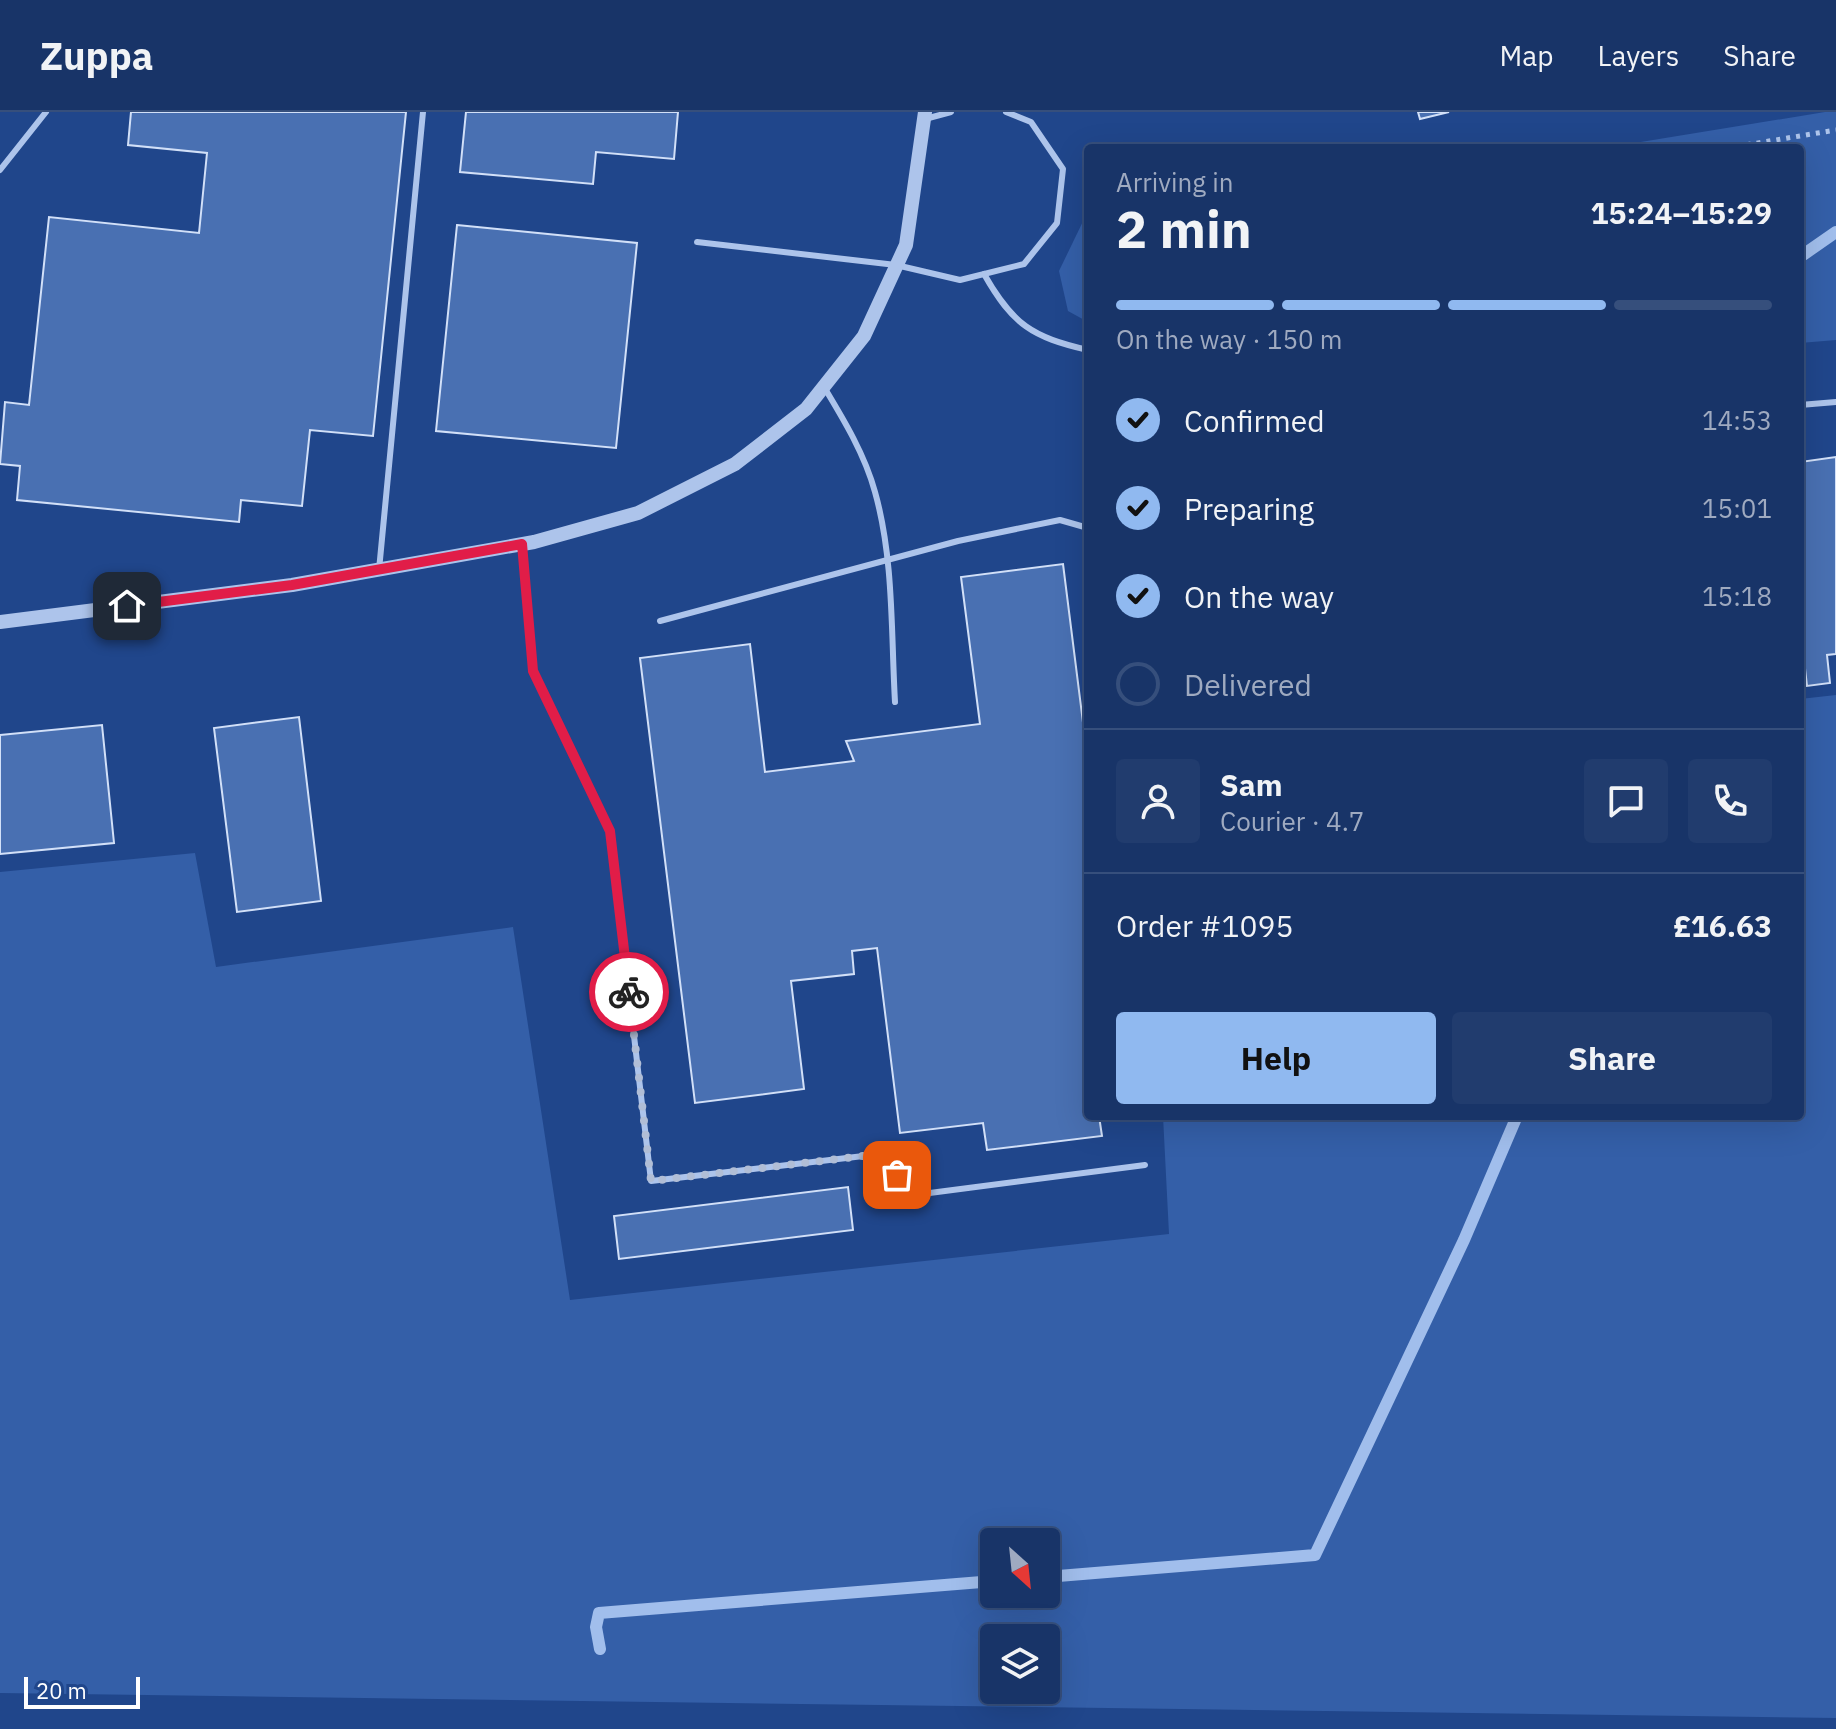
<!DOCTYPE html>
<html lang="en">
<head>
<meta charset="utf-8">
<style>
  :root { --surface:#183468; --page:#213c6e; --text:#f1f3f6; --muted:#9faac0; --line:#364f7c; --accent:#90b9f0 }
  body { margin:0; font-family:"IBM Plex Sans",sans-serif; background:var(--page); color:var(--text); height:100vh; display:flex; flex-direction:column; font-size:30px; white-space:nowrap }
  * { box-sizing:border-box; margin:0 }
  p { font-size:26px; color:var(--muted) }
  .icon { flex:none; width:44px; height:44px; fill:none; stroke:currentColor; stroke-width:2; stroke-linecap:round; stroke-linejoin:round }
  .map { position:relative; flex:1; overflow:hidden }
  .side { position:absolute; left:1084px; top:32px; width:720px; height:976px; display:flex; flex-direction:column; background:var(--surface); border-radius:8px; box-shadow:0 8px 32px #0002,0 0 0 2px var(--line) }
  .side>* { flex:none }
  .needle { width:52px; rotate:153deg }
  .tools { position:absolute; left:980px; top:1416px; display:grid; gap:16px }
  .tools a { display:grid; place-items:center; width:80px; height:80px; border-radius:8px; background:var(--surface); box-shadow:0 8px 32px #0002,0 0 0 2px var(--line); font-size:40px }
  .scale { position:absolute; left:24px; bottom:20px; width:116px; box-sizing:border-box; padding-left:8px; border:4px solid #fff; border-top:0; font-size:22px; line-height:28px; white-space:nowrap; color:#fff; -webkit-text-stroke:6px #20468b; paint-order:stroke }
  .pin { position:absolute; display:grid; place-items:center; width:68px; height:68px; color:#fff; margin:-34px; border-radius:16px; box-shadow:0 4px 12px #0006 }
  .courier { position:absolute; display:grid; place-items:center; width:80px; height:80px; margin:-40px; border:6px solid #e11d48; border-radius:50%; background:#fff; color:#222; box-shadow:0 2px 10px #0007 }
  .headline em { font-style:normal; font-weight:700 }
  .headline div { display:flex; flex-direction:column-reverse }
  .headline { display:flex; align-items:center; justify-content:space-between; height:136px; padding:0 32px }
  h1 { font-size:52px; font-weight:700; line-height:60px }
  .bar { display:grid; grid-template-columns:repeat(4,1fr); gap:12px 8px; align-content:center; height:96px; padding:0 32px }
  .bar i { height:10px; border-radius:6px; background:var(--line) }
  .bar .selected { background:var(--accent) }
  .bar p { grid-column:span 4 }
  .line { display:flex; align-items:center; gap:20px; padding:0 32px; border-top:2px solid var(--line) }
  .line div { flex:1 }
  .round { display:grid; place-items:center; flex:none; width:84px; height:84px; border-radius:8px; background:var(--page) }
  ol { padding:0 32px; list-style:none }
  li { display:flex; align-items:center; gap:24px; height:88px }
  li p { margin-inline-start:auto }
  li .icon { padding:8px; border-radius:50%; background:var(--accent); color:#111; stroke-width:4 }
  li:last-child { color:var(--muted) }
  li i { width:44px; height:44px; border:4px solid var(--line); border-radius:50% }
  .cta { display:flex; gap:16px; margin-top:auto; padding:16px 32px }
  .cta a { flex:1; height:92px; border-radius:8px; background:var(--accent); color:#111; font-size:32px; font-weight:700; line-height:92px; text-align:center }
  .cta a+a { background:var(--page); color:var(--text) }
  header { display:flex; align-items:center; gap:48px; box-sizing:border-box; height:112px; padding:0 40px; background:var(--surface); border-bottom:2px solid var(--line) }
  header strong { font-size:38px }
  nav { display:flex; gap:44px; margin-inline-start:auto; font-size:28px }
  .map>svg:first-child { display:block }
  .green { fill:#345fa8; fill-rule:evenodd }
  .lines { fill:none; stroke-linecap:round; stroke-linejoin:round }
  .stream { stroke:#a1beec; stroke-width:12 }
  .building { fill:#4970b2; stroke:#d2e0f8; stroke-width:2 }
  .path { stroke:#adc4eb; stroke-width:5; stroke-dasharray:4 6; stroke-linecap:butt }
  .service { stroke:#adc4eb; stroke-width:6 }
  .tertiary { stroke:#adc4eb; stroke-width:14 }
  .done { stroke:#b1bed6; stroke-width:8; stroke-dasharray:0 14.4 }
  .route { stroke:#e11d48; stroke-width:10 }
</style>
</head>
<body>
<header>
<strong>Zuppa</strong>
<nav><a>Map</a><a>Layers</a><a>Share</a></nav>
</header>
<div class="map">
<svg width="1836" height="1617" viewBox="0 0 1836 1617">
  <rect width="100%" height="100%" fill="#20468b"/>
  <g class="green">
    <polygon points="1825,0 1836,0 1836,228 1800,231 1800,36 1604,36"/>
    <polygon points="1088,99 1088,210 1068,199 1059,159"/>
    <path d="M1836 583V1606L0 1581V760L195 741 216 855 513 815 570 1188 1169 1122 1163 1004H1800V587ZM994 1430H1046V1482H994ZM994 1526H1046V1578H994Z"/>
  </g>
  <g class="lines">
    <g class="stream">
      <polyline points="1800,145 1836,120"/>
      <polyline points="1046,1465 1315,1443 1464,1128 1517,1004"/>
      <polyline points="600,1537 596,1515 599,1501 994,1469"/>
    </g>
  </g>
  <g class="building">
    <polygon points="131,0 406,0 373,324 310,318 302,394 241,388 239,410 17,388 20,354 0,352 5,290 29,293 49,105 199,121 207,41 128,33"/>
    <polygon points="466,0 678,0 674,47 596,40 593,72 460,60"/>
    <polygon points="1418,0 1449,0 1420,7"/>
    <polygon points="457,113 637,131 616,336 436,319"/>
    <polygon points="1836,345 1836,542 1827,543 1830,571 1807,574 1800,512 1800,350"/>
    <polygon points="1063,452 1088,650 1088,1004 1099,1004 1102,1024 987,1038 983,1011 900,1021 877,836 852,839 854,862 791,869 804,977 695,991 640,546 750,532 765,660 854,649 846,629 980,612 961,465"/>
    <polygon points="299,605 321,789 237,800 214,616"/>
    <polygon points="102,613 114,731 0,742 0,623"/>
    <polygon points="848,1075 853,1118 619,1147 614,1104"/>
  </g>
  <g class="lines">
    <polyline class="path" points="1727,36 1836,18"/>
    <g class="service">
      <polyline points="925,7 951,0"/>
      <polyline points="0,58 46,0"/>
      <polyline points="697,130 896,153 960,168 1024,152 1057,111 1063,57 1031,10 1006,0"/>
      <path d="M984 162C1013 213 1032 225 1088 238"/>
      <path d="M824 275C844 308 865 343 875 380 894 447 891 522 895 590"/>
      <polyline points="1800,293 1836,290"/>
      <polyline points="522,432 533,559 610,719 651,1069 872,1043 922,1082 1145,1053"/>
      <polyline points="379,458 423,0"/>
      <polyline points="660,509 958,429 1060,408 1088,416"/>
    </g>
    <polyline class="tertiary" points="0,510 292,473 534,430 638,401 735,352 806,297 864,224 906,133 925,0"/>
  </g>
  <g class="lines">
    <polyline class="done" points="629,880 651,1069 872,1043 897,1063"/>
    <polyline class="route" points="127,494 292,473 522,432 533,559 610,719 629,880"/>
  </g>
</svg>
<div class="tools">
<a><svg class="needle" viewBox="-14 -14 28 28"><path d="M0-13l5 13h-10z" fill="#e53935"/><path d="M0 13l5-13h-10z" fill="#9faac0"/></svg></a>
<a><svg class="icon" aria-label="layers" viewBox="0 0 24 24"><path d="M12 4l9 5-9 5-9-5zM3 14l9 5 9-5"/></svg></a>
</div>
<div class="scale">20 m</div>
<div class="pin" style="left:897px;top:1063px;background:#ea580c"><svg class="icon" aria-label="bag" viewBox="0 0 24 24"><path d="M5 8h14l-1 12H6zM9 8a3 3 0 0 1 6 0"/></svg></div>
<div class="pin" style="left:127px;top:494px;background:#1f2937"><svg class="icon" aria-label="home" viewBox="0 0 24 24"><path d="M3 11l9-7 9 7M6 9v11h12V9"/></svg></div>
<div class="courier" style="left:629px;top:880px"><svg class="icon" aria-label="bike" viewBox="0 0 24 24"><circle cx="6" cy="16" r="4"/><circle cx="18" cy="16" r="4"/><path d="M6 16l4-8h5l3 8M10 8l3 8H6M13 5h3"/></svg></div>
<section class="side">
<div class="headline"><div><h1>2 min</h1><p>Arriving in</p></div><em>15:24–15:29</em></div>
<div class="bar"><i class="selected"></i><i class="selected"></i><i class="selected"></i><i></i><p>On the way · 150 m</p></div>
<ol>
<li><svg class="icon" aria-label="check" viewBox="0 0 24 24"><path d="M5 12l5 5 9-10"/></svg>Confirmed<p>14:53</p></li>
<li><svg class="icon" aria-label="check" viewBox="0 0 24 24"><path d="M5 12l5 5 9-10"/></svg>Preparing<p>15:01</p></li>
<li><svg class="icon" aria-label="check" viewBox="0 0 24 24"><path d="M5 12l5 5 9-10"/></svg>On the way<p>15:18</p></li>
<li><i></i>Delivered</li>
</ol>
<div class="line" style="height:144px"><a class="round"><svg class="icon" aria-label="person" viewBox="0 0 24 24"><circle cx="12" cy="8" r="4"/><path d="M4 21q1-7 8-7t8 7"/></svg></a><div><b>Sam</b><p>Courier · 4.7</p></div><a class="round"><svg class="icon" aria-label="chat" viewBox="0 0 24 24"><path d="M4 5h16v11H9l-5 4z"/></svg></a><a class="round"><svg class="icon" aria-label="phone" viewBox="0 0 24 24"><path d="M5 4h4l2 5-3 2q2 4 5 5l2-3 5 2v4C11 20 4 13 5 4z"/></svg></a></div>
<div class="line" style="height:104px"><div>Order #1095</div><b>£16.63</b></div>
<div class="cta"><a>Help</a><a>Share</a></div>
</section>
</div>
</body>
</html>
